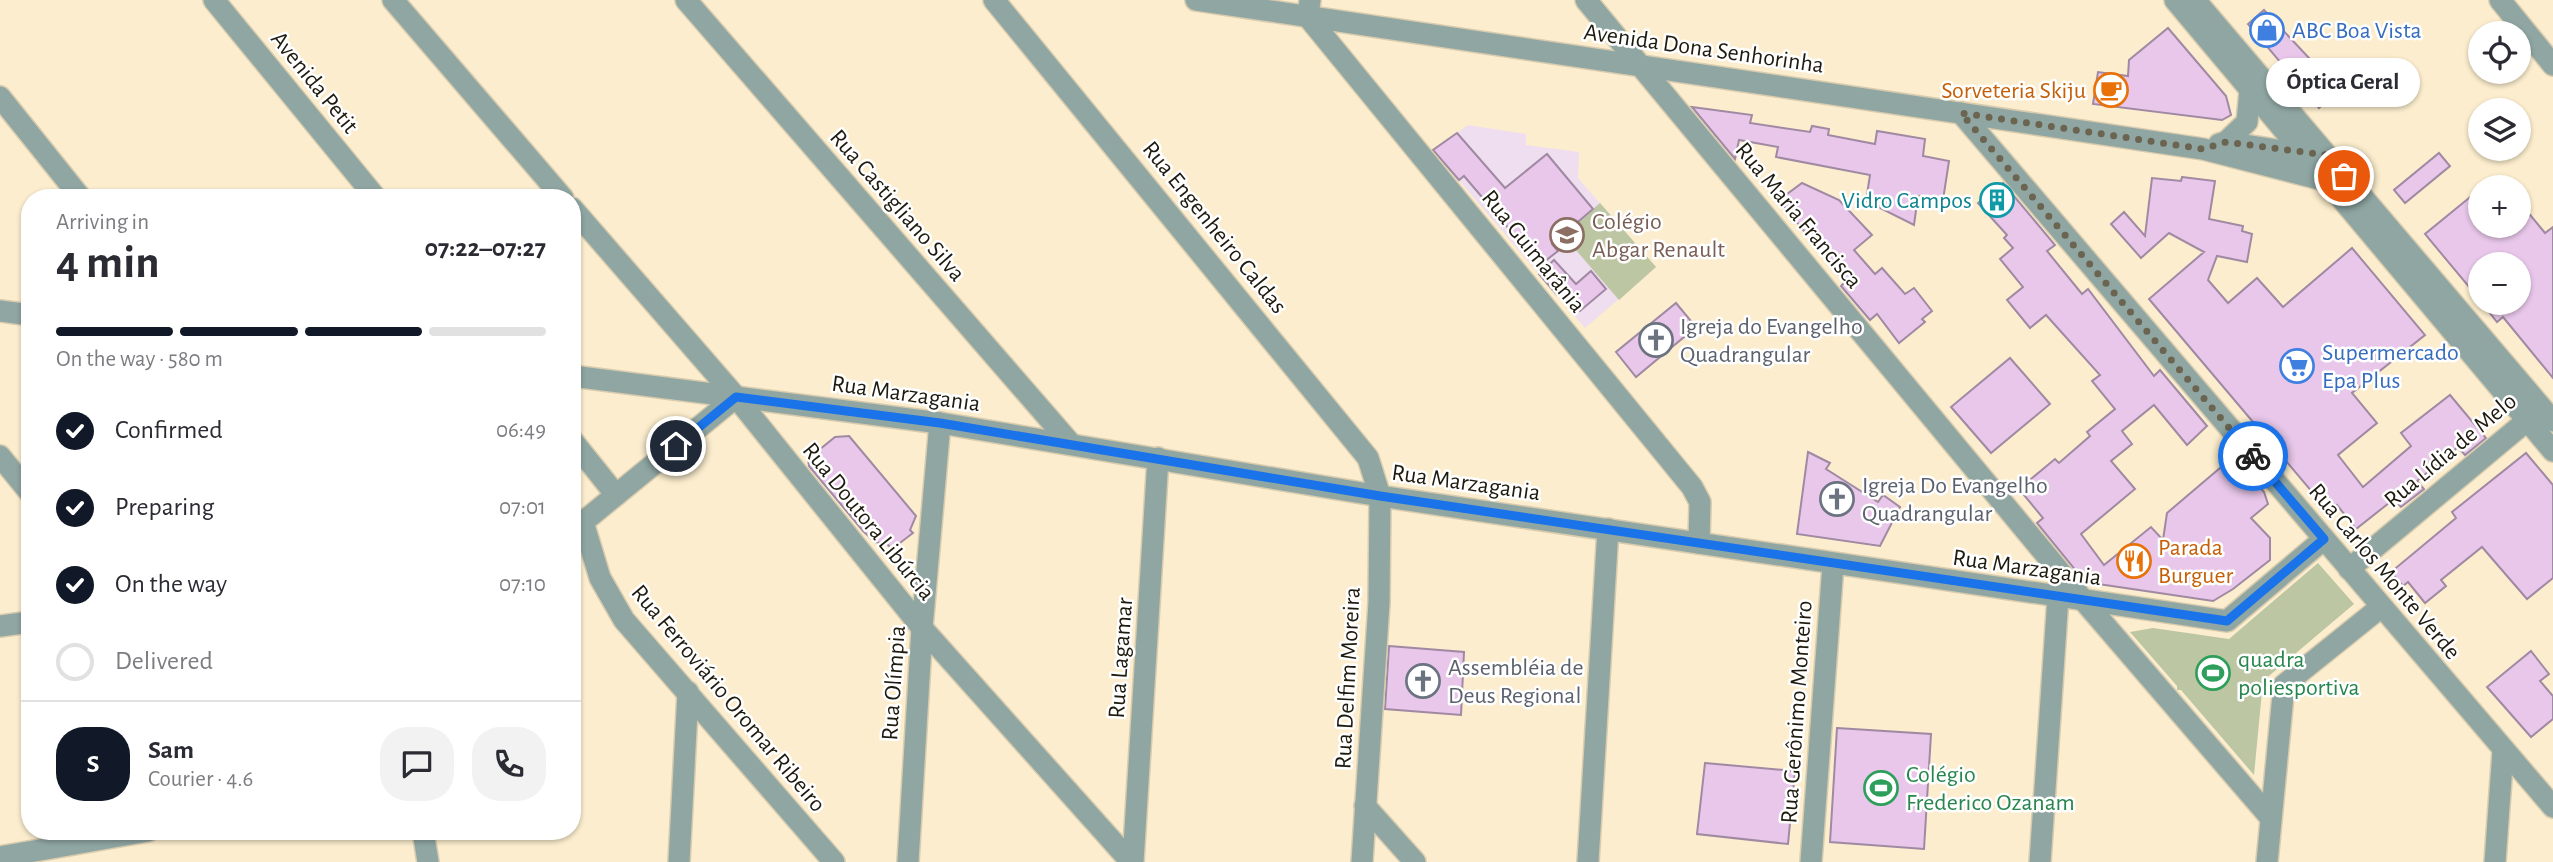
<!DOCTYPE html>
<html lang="en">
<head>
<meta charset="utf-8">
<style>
  :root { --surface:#fff; --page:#f2f2f3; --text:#2b2b33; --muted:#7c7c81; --line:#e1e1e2; --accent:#111827 }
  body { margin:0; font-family:"Alegreya Sans",sans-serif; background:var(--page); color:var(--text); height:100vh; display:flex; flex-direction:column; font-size:26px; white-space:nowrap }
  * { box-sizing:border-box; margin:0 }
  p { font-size:23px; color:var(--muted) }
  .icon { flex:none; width:38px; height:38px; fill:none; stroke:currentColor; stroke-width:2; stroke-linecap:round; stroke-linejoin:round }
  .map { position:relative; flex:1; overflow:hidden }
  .sheet { position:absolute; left:21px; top:189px; width:560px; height:651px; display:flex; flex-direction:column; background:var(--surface); border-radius:28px; box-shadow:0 2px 5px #0004 }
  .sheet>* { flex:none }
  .fabs { position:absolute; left:2468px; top:21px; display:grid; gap:14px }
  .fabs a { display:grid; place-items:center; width:63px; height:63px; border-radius:50%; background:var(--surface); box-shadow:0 2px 5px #0004; font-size:35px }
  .pin { position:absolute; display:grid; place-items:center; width:60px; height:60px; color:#fff; margin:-30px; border:4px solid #fff; border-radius:50%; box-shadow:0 2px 7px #0007 }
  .courier { position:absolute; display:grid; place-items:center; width:70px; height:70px; margin:-35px; border:5px solid #1a73e8; border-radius:50%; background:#fff; color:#222; box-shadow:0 2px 9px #0007 }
  .bubble { position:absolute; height:49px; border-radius:24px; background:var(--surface); box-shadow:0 2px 5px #0004; font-size:23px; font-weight:700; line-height:49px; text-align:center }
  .summary em { font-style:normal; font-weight:700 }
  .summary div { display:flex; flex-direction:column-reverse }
  .summary { display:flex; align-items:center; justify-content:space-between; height:119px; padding:0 35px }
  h1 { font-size:46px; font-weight:700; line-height:52px }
  .bar { display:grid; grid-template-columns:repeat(4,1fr); gap:10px 7px; align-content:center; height:84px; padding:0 35px }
  .bar i { height:9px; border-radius:5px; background:var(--line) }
  .bar .current { background:var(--accent) }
  .bar p { grid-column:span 4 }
  .line { display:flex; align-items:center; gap:18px; padding:0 35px; border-top:2px solid var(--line) }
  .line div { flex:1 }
  .round { display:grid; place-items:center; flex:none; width:74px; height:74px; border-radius:28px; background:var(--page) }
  ol { padding:0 35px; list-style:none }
  li { display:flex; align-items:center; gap:21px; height:77px }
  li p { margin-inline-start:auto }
  li .icon { padding:7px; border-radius:50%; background:var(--accent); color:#fff; stroke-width:4 }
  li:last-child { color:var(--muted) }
  li i { width:38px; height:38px; border:4px solid var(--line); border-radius:50% }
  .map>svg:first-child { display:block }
  .education { fill:#efdeef }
  .green { fill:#bdc6a3 }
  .building { fill:#e8c7ea; stroke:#a089a2; stroke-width:2 }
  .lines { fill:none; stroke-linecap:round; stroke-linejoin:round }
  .minor-casing { stroke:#d8cbae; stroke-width:24 }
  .minor { stroke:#8fa6a3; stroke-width:21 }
  .done { stroke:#6b6451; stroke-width:7; stroke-dasharray:0 12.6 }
  .route { stroke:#1a73e8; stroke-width:9 }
  .labels { text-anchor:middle; stroke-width:5; stroke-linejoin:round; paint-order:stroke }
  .shop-label { font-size:24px; fill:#366cbe; stroke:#fff; text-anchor:start }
  .street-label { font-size:24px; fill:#1e1a0e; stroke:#fff }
  .food-label { font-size:24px; fill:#c56008; stroke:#fff; text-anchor:end }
  .culture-label { font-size:24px; fill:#0d838f; stroke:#fff; text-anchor:end }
  .education-label { font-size:24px; fill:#785e54; stroke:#fff; text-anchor:start }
  .worship-label { font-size:24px; fill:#5b616d; stroke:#fff; text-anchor:start }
  .leisure-label { font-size:24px; fill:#27864d; stroke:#fff; text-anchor:start }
</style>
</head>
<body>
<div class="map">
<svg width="2553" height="862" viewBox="0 0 2553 862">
  <rect width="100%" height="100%" fill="#fbedcd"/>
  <polygon class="education" points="1468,125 1526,134 1526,145 1579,152 1578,178 1656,267 1585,328 1433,150"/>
  <g class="green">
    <polygon points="1600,203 1656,267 1619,300 1563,235"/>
    <polygon points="2318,563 2354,604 2263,681 2254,775 2181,690 2177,690 2177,686 2130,632 2153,628 2229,639"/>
  </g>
  <g class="building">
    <polygon points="2264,10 2339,90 2319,108 2248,24"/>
    <polygon points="2168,28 2226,96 2231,115 2222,120 2093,104 2098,72 2128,76 2129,60"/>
    <polygon points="1692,107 1752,115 1750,123 1810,132 1812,126 1829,129 1828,135 1875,144 1877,131 1925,139 1923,156 1949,161 1943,200 1918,196 1914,225 1866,201 1870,175 1776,157 1778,147 1739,140 1735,159"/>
    <polygon points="1457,133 1505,188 1547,154 1593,209 1552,244 1558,251 1540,265 1464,176 1459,180 1433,150"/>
    <polygon points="2439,153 2450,166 2405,203 2394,190"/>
    <polygon points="2182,177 2215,181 2209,219 2243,226 2242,231 2252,234 2247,262 2217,256 2208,280 2228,303 2257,278 2283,307 2352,248 2425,335 2352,393 2377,423 2338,455 2363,487 2411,446 2401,433 2450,395 2486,438 2465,455 2458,447 2417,481 2424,489 2401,507 2394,499 2356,529 2337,505 2326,514 2316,502 2319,500 2149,299 2204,252 2169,233 2141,258 2111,224 2124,212 2145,236 2152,178 2181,181"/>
    <polygon points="1802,183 1839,200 1872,235 1854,250 1875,274 1882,268 1905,294 1914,288 1932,311 1922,319 1925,322 1899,343 1877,314 1870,320 1841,286 1845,282 1779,200"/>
    <polygon points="2003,183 2055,245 2047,251 2082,294 2088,289 2154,376 2160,370 2207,426 2187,445 2154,405 2122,431 2132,444 2111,461 2135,489 2081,534 2104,565 2151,527 2163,540 2167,513 2233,457 2264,492 2268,504 2251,518 2270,538 2270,560 2233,589 2213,601 2085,582 2037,523 2043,518 2019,489 2055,459 2059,463 2090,436 2087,432 2115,409 2092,381 2100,375 2046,315 2030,328 2007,300 2023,287 2000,259 2013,248 2004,238 2007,235 1978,203"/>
    <polygon points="2480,189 2480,226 2518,226 2518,200 2545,233 2553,227 2553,378 2503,317 2497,322 2482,303 2518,303 2518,264 2480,264 2480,300 2425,234"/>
    <polygon points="1554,260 1576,284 1591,271 1606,289 1580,311 1561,292 1557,295 1539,274"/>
    <polygon points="1676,303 1696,327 1636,377 1616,352"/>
    <polygon points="2010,358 2050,404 1991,453 1951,407"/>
    <polygon points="849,436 916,516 910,530 913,533 892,549 887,544 875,542 863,531 809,466 808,459 835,437"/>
    <polygon points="1808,452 1830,463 1826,469 1878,502 1883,495 1900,507 1880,546 1797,534"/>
    <polygon points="2526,453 2553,485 2553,578 2527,599 2482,547 2441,580 2446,586 2425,603 2408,582 2403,586 2391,572 2456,518 2452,512"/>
    <polygon points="1389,646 1464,652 1461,715 1385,709"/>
    <polygon points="2531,651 2549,674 2540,681 2553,696 2553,719 2531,737 2487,687"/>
    <polygon points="1837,728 1931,734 1924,849 1830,842"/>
    <polygon points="1705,763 1795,771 1788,844 1697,834"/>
  </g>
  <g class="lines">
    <g class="minor-casing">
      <g id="minor">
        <polyline points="214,0 376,198"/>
        <polyline points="393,0 563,198"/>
        <polyline points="686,0 1071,444"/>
        <polyline points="994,0 1368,458 1380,496 1379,603 1362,862"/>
        <polyline points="1196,0 2203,149 2327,181"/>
        <polyline points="1310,0 1308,17 1692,487 1700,502 1699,543"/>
        <polyline points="1586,0 2085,602 2269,816"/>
        <polyline points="2175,0 2553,451"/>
        <polyline points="2195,0 2553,421"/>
        <polyline points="2500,0 2553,65"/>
        <polyline points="0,97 81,198"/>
        <polyline points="1961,113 2553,807"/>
        <polyline points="2226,142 2247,122 2250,90"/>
        <polyline points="2219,144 2226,142 2308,155"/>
        <polyline points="572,208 736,397 922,628 1131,862"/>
        <polyline points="0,311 30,315"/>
        <polyline points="572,376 940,423 1380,496 2227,621 2324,539"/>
        <polyline points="572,440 616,495"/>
        <polyline points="0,456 30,493"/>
        <polyline points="583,522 600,578 624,620 834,862"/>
        <polyline points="572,524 583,522 736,397"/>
        <polyline points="2349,569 2536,413"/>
        <polyline points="0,626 30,622"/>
        <polyline points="1365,806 1415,862"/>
        <polyline points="423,831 428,862"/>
        <polyline points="0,857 148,831"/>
        <polyline points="679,862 688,692"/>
        <polyline points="908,862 922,628 940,423"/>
        <polyline points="1133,862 1158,458"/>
        <polyline points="1588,862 1608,529"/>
        <polyline points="1811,862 1833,565"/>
        <polyline points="2040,862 2058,597"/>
        <polyline points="2267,862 2284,685 2381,607"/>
        <polyline points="2495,862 2503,751"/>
      </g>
    </g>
    <use href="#minor" class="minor"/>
  </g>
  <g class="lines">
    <polyline class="done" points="2253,456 1961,113 2203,149 2226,142 2326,155 2344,176"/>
    <polyline class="route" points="676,446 736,397 940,423 1380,496 2227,621 2324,539 2253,456"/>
  </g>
  <defs>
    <g id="shop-ring" transform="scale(1.75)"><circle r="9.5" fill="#fff" stroke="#3f7fe0" stroke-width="1.5"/><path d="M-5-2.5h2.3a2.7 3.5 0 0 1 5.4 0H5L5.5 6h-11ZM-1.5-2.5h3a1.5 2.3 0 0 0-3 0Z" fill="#3f7fe0"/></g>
    <g id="cafe-ring" transform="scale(1.75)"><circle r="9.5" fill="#fff" stroke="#e8710a" stroke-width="1.5"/><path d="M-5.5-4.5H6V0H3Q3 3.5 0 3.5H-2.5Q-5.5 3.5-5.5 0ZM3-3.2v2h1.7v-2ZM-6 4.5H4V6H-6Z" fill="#e8710a"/></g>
    <g id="building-ring" transform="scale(1.75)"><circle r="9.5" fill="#fff" stroke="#0f9aa8" stroke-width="1.5"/><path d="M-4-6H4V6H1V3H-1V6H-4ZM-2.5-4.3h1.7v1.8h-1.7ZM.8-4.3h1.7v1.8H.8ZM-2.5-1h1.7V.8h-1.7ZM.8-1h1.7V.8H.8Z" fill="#0f9aa8"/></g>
    <g id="school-ring" transform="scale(1.75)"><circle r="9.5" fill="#fff" stroke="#8d6e63" stroke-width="1.5"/><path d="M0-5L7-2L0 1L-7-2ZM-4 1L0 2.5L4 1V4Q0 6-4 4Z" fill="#8d6e63"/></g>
    <g id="church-ring" transform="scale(1.75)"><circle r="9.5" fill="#fff" stroke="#6b7280" stroke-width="1.5"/><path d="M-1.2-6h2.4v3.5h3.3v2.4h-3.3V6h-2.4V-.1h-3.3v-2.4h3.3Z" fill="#6b7280"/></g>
    <g id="supermarket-ring" transform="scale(1.75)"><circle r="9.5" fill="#fff" stroke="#3f7fe0" stroke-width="1.5"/><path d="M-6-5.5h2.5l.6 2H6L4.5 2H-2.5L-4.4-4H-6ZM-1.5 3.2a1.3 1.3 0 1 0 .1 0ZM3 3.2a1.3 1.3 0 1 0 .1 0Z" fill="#3f7fe0"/></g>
    <g id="restaurant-ring" transform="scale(1.75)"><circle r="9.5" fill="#fff" stroke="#e8710a" stroke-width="1.5"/><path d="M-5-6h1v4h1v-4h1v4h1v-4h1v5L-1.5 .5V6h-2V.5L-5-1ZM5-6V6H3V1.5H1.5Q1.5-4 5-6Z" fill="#e8710a"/></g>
    <g id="stadium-ring" transform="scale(1.75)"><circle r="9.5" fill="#fff" stroke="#2e9e5b" stroke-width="1.5"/><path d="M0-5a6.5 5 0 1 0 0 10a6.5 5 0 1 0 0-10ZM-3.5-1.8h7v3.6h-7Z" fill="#2e9e5b"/></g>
  </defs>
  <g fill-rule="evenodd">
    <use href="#shop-ring" x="2267" y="30"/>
    <use href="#cafe-ring" x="2111" y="90"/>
    <use href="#building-ring" x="1997" y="200"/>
    <use href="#school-ring" x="1567" y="235"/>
    <use href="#church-ring" x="1656" y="340"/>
    <use href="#supermarket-ring" x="2297" y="366"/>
    <use href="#church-ring" x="1837" y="499"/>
    <use href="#restaurant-ring" x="2134" y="561"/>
    <use href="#stadium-ring" x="2213" y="673"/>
    <use href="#church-ring" x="1423" y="681"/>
    <use href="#stadium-ring" x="1881" y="788"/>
  </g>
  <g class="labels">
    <g class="shop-label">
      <text x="2292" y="38">ABC Boa Vista</text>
      <text x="2322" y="360">Supermercado<tspan x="2322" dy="28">Epa Plus</tspan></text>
    </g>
    <g class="street-label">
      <text transform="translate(1704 48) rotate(8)" y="8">Avenida Dona Senhorinha</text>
      <text transform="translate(315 82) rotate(51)" y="8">Avenida Petit</text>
      <text transform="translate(898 205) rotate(49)" y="8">Rua Castigliano Silva</text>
      <text transform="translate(1799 215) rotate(50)" y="8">Rua Maria Francisca</text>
      <text transform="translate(1215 227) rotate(51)" y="8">Rua Engenheiro Caldas</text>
      <text transform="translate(1534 251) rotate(51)" y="8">Rua Guimarânia</text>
      <text transform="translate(906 393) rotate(8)" y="8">Rua Marzagania</text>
      <text transform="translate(2450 450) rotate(-40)" y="8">Rua Lídia de Melo</text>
      <text transform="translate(1466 482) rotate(8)" y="8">Rua Marzagania</text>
      <text transform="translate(869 521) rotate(51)" y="8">Rua Doutora Libúrcia</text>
      <text transform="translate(2027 567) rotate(8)" y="8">Rua Marzagania</text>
      <text transform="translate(2385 571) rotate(50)" y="8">Rua Carlos Monte Verde</text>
      <text transform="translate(1120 658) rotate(-86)" y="8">Rua Lagamar</text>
      <text transform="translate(1347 678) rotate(-87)" y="8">Rua Delfim Moreira</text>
      <text transform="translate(893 683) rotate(-86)" y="8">Rua Olímpia</text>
      <text transform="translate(729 698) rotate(50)" y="8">Rua Ferroviário Oromar Ribeiro</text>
      <text transform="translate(1796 712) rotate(-86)" y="8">Rua Gerônimo Monteiro</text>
    </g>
    <g class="food-label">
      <text x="2086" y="98">Sorveteria Skiju</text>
      <text x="2158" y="555" text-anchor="start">Parada<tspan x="2158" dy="28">Burguer</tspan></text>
    </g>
    <g class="culture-label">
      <text x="1972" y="208">Vidro Campos</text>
    </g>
    <g class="education-label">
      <text x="1592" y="229">Colégio<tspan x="1592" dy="28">Abgar Renault</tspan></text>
    </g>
    <g class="worship-label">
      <text x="1680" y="334">Igreja do Evangelho<tspan x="1680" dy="28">Quadrangular</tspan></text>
      <text x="1862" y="493">Igreja Do Evangelho<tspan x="1862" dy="28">Quadrangular</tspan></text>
      <text x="1448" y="675">Assembléia de<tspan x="1448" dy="28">Deus Regional</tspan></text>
    </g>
    <g class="leisure-label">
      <text x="2238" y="667">quadra<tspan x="2238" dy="28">poliesportiva</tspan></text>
      <text x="1906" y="782">Colégio<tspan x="1906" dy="28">Frederico Ozanam</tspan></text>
    </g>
  </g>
</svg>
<div class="fabs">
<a><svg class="icon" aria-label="locate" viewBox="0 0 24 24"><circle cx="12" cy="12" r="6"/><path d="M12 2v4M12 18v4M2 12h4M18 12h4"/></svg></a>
<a><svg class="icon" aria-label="layers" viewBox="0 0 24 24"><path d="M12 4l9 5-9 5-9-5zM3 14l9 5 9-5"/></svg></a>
<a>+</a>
<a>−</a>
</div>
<div class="pin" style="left:2344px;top:176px;background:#ea580c"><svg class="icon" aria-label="bag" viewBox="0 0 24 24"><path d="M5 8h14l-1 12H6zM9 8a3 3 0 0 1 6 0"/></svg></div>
<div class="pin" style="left:676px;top:446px;background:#1f2937"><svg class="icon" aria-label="home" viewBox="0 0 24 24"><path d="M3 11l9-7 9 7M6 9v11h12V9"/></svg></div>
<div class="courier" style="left:2253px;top:456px"><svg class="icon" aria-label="bike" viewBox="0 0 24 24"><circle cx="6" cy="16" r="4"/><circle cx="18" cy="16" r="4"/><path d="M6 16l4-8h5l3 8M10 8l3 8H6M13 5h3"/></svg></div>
<div class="bubble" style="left:2266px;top:58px;width:154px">Óptica Geral</div>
<section class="sheet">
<div class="summary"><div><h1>4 min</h1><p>Arriving in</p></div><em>07:22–07:27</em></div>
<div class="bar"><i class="current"></i><i class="current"></i><i class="current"></i><i></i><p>On the way · 580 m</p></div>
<ol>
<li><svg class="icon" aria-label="check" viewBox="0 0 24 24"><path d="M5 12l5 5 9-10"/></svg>Confirmed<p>06:49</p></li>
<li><svg class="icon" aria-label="check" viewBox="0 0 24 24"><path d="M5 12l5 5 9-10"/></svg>Preparing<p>07:01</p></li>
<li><svg class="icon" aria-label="check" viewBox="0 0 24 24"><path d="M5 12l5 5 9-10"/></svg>On the way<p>07:10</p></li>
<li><i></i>Delivered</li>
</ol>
<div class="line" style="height:126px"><b class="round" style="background:var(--accent);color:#fff">S</b><div><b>Sam</b><p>Courier · 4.6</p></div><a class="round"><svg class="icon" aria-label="chat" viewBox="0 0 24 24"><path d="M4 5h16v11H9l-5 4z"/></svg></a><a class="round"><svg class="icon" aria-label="phone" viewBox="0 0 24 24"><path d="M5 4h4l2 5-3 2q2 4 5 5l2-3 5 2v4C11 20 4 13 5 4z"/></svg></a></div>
</section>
</div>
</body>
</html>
